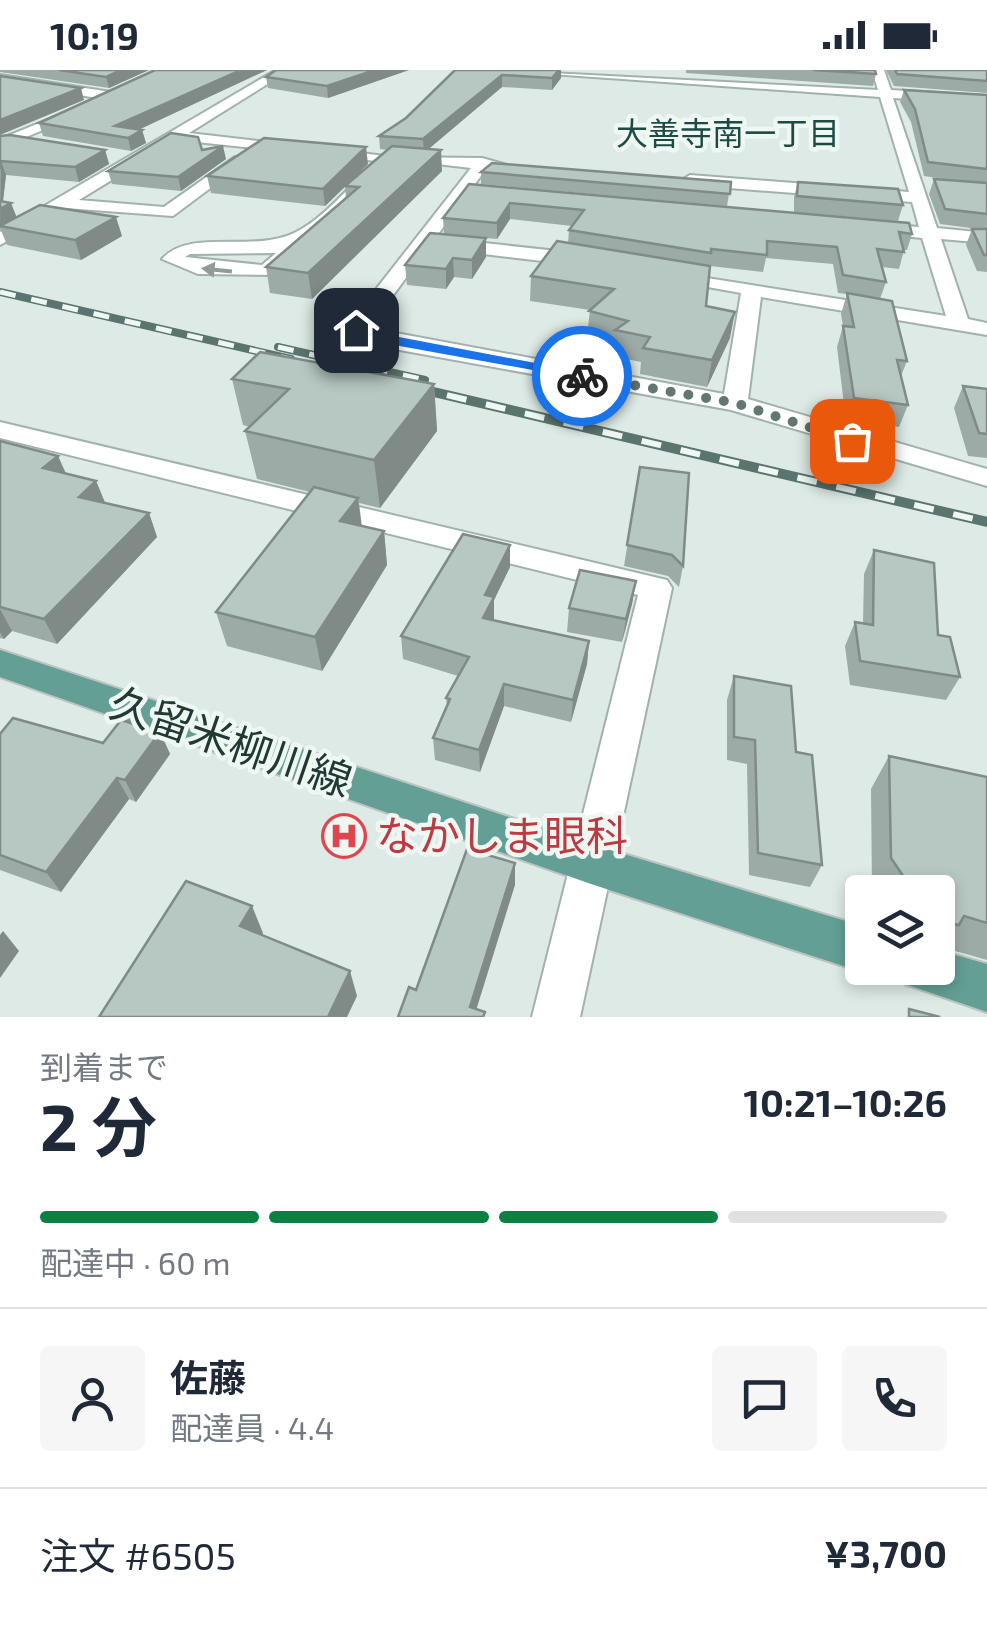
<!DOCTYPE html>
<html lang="ja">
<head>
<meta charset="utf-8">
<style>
  :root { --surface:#fff; --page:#f6f6f7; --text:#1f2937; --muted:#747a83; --line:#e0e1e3; --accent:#0b8043 }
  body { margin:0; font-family:"Exo 2","Noto Sans JP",sans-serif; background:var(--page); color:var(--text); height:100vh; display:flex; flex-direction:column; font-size:38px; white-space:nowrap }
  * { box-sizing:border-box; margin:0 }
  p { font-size:32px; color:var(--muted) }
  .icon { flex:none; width:55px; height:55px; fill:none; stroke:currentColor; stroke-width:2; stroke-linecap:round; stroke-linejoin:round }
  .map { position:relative; height:947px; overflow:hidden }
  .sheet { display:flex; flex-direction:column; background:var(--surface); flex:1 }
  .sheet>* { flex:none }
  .controls { position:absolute; left:845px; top:805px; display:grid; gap:20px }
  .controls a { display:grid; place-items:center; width:110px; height:110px; border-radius:10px; background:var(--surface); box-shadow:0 5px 15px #0003; font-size:50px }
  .pin { position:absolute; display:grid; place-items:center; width:85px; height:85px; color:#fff; margin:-42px; border-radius:20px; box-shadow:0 5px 15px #0006 }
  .courier { position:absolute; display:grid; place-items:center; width:100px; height:100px; margin:-50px; border:8px solid #1a73e8; border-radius:50%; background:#fff; color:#222; box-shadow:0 2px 12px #0007 }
  .summary em { font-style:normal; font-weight:700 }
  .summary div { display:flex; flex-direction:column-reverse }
  .summary { display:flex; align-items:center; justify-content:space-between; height:170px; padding:0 40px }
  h1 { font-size:65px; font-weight:700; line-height:75px }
  .bar { display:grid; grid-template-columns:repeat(4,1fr); gap:15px 10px; align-content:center; height:120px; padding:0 40px }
  .bar i { height:12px; border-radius:8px; background:var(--line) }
  .bar .current { background:var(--accent) }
  .bar p { grid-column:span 4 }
  .line { display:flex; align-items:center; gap:25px; padding:0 40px; border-top:2px solid var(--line) }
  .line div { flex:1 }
  .round { display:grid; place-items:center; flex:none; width:105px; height:105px; border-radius:10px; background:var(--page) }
  .status { display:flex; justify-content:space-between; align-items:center; height:70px; padding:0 50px; background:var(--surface); direction:ltr }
  .status svg { height:28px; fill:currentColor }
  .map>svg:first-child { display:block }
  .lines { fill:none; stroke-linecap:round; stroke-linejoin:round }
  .minor-casing { stroke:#a1b1ad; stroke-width:4 }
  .major-casing { stroke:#bcc4c2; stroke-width:4 }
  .minor { fill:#fff; fill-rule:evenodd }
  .major { fill:#639f95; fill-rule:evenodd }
  .rail-far1-casing { stroke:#5a7570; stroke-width:8 }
  .rail-casing { stroke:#5a7570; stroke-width:10 }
  .rail-far1 { stroke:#eff7f3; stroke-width:5; stroke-dasharray:16; stroke-linecap:butt }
  .rail { stroke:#eff7f3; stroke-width:6; stroke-dasharray:20; stroke-linecap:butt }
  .wall { fill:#9daba7 }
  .shaded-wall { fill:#808b88 }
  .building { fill:#b7c7c2; stroke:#808b88; stroke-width:2.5 }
  .oneway { fill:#909c9a }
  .route { fill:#1a73e8 }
  .done { stroke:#627773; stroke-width:10; stroke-dasharray:0 18 }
  .labels { text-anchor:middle; stroke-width:9; stroke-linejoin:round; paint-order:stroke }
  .far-neighbourhood-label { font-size:32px; fill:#1c4b44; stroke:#eff7f3 }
  .near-street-label { font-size:42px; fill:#203935; stroke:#eff7f3 }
  .near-health-label { font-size:42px; fill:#be3a42; stroke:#eff7f3; text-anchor:start }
</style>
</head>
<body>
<div class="status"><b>10:19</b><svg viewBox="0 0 49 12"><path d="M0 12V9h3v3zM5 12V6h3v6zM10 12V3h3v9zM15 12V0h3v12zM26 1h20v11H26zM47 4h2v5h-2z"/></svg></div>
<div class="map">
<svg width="987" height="947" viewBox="0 0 987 947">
  <rect width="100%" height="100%" fill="#deeae6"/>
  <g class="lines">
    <g class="minor-casing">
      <g id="minor">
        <path d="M276 0H290L189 63 394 87 482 88 507 95 486 99 369 258 724 324 741 223 663 209V201L946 246 922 168 870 163 861 158 870 153 919 157 912 132 690 115 682 110 690 105 909 122 880 27 493 0 878 20 872 0H884L891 20 987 26V34L893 28 937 158 987 163V173L941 169 968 249 987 253V265L761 227 748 329 987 399V416L731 340 372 275 348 265V255L471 98 394 89 274 205 198 204 162 189C190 158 251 183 294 163 323 150 352 113 376 91L177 70 79 130 164 137 235 87 248 90 173 146 65 138 0 175V162ZM276 183 262 195 185 187 190 184Z"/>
        <polygon points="0,5 111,22 117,26 111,30 0,13"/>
        <polygon points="74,39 86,42 0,78 0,69"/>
        <polygon points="447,169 585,184 594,190 585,196 441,179 441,171"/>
        <polygon points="0,352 667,510 672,518 580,947 532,947 638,525 0,368"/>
      </g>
    </g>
    <g class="major-casing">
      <g id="major">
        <polygon points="0,580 594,775 862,856 862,898 873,898 862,902 594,815 0,607"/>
        <polygon points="938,880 987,894 987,942 905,914 898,898 938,898"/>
      </g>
    </g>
    <use href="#minor" class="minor"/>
    <use href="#major" class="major"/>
    <g class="rail-far1-casing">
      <g id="rail-far1">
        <polyline points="0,222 291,289"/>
        <polyline points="278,277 425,310"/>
      </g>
    </g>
    <g class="rail-casing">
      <polyline id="rail" points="408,316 987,452"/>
    </g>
    <use href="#rail-far1" class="rail-far1"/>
    <use href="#rail" class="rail"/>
  </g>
  <g class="wall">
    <polygon points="0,0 149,0 109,18 0,2"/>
    <polygon points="155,0 267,0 140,59 142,60 146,73 131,81 43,66 39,53"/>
    <polygon points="409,0 328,28 268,18 266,7"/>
    <polygon points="686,0 875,0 876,4 873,16 686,3"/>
    <polygon points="886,0 987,0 987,23 894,16"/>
    <polygon points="455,2 561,8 552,20 502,17 429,78 442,101 312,229 270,223 266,197 346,129 345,117 325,136 211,123 207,106 368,94 350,111 387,80 380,79 379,66 406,48"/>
    <polygon points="904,20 987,25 987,202 977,201 966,175 972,159 978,159 940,154 929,124 934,109 964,112 924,106 911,52 900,32"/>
    <polygon points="0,66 105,80 109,94 79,112 6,105 3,132 17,147 122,166 81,190 7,175 0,158"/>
    <polygon points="202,80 226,89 181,121 112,114 108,101"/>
    <polygon points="481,102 731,112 727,136 481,114"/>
    <polygon points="798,112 903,135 898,151 794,142 794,127"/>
    <polygon points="469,114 912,164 907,180 904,180 899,199 882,197 886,212 880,229 907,291 901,306 908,335 899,357 846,351 837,277 843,256 841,244 847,224 838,223 833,194 766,188 763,202 710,196 706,236 730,268 707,317 640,304 641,292 612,286 613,274 587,266 590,240 530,231 531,206 568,173 569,160 572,156 510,149 497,169 486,168 486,187 472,209 454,207 446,219 407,215 405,195 444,164 443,148"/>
    <polygon points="232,309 434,314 437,361 380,438 359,433 362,456 384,461 387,495 322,601 227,576 216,542 310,422 257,409 245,361 250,357 243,355"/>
    <polygon points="963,316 987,319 987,388 968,386 954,338"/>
    <polygon points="0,371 58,386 66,403 96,411 105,433 149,443 157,467 57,574 12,561 4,569 0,568"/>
    <polygon points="640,397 683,496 679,517 668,506 624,496"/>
    <polygon points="874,480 938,565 960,607 946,630 850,615 845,576 855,552 863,553 864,504"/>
    <polygon points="510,497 494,530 494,550 589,571 587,594 571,652 504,636 480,702 435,690 433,668 447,636 446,628 458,606 403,589 401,566"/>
    <polygon points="636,511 632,534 622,572 567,562 569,538"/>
    <polygon points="734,606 796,682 822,795 810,817 749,805 747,694 727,690 727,630"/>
    <polygon points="160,662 170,684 136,732 129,729 61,822 0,800 0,664 103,673"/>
    <polygon points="889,686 987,707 987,890 941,877 938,881 938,822 873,822 872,820 871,719"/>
  </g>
  <g class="shaded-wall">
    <polygon points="121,0 149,0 109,18 106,7"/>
    <polygon points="241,0 267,0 123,67 115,56"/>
    <polygon points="375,0 409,0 328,28 327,16"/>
    <polygon points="559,0 561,0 561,8 552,20 552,8"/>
    <polygon points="502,5 502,17 424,83 423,69"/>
    <polygon points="81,18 84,30 0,65 0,50"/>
    <polygon points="142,60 146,73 131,81 128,68"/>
    <polygon points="223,76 226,89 181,121 178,107"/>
    <polygon points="366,77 368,94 325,136 323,119"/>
    <polygon points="105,80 109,94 79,112 75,97"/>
    <polygon points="441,80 442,101 312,229 308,203"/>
    <polygon points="1,91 6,105 2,138 11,133 17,148 0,158"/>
    <polygon points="510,133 510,149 497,169 497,153"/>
    <polygon points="116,147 122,166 81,190 75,170"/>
    <polygon points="486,168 486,187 472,209 472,190"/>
    <polygon points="453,188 454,207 446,219 446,199"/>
    <polygon points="735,242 730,268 707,317 712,290"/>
    <polygon points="434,314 437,361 380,438 374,390"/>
    <polygon points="58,386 68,410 43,398"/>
    <polygon points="96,411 106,435 79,427"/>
    <polygon points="358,428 362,461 340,451"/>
    <polygon points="149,443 157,467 57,574 44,549"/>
    <polygon points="384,461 387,495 322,601 315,567"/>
    <polygon points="510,475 510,497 494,530 494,550 483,548 485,525"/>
    <polygon points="636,511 632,534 622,572 626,549"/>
    <polygon points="0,539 12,561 4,569 0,562"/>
    <polygon points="589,571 587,594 571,652 573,630"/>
    <polygon points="504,614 504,636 480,702 479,680"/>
    <polygon points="160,662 170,684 136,732 125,710"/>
    <polygon points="117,708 129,729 61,822 46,802"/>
    <polygon points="515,793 515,815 474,947 470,937"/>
    <polygon points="252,836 263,863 252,882 240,856"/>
    <polygon points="3,861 19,881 0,908 0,865"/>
    <polygon points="350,901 357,926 347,947 328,947"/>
  </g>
  <g class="building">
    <polygon points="59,0 121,0 106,7"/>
    <polygon points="155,0 241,0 115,56 142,60 128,68 39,53"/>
    <polygon points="276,0 375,0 327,16 266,7"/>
    <polygon points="455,0 559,0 552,8 502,5 423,69 379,66 406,48"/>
    <polygon points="813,0 875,0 876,4"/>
    <polygon points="895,0 987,0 987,11 897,4"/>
    <polygon points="0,6 81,18 0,50"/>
    <polygon points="904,20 987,25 987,99 928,92 915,39"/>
    <polygon points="171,63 198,67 202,80 223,76 178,107 108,101"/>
    <polygon points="10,65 105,80 75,97 1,91 0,99 0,66"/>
    <polygon points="264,68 366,77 323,119 207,106"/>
    <polygon points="392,76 441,80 308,203 266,197 359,117 345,116"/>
    <polygon points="492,93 731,112 730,124 481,102"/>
    <polygon points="934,109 987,113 987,144 945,139"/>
    <polygon points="798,112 898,119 903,135 797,126"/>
    <polygon points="469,114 909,153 912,164 899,162 904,182 877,179 886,212 843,205 837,177 767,171 767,185 711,179 711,183 569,160 584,140 510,133 497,153 443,148"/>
    <polygon points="0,131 11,133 0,139"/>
    <polygon points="40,135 116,147 75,170 0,156"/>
    <polygon points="972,159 987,159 987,185 984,185"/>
    <polygon points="430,163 486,168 472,190 453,188 446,199 405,195"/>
    <polygon points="557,171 710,196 706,236 735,242 712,290 643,278 650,267 615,260 628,251 589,241 614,219 531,206"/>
    <polygon points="847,223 892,231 907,291 897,290 908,335 854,328 843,256 854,257"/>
    <polygon points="260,282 434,314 374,390 245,361 289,319 232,309"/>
    <polygon points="963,316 987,319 987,364 979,363"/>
    <polygon points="0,371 58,386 43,398 96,411 79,427 149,443 44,549 0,537"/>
    <polygon points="640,397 689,403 683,496 672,485 627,475"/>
    <polygon points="314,417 358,428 340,451 384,461 315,567 216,542"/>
    <polygon points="463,464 510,475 485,525 494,527 483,548 589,571 573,630 504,614 479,680 433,668 450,629 446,628 469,587 401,566"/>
    <polygon points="874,480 934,493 938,565 950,567 960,607 860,591 855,552 873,555"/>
    <polygon points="580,500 636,511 626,549 569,538"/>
    <polygon points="734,606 791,616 796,682 812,685 822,795 758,783 755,670 734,667"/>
    <polygon points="13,648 103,673 121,650 160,662 125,710 117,708 46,802 0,785 0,664"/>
    <polygon points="889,686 987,707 987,853 964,846 959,855 938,851 938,822 914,822 891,788"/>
    <polygon points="467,779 515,793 470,937 485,942 483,947 398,947 409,917 416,920"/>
    <polygon points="186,811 252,836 240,856 350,901 328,947 99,947"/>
    <polygon points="909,939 940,947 909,947"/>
  </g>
  <defs><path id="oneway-solid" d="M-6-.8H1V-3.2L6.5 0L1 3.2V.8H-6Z" transform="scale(2.5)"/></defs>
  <use class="oneway" href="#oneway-solid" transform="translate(217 200) rotate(-174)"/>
  <polygon class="route" points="352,258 582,302 588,306 582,309 372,271 352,263"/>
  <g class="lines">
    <polyline class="done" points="582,306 735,333 852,371"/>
  </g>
  <defs>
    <g id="hospital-ring" transform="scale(2.25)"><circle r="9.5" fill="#eff7f3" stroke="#e0444e" stroke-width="1.5"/><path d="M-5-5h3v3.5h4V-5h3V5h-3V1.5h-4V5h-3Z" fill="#e0444e"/></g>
  </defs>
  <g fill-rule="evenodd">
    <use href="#hospital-ring" x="344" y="766"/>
  </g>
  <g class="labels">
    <g class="far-neighbourhood-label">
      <text x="728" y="75">大善寺南一丁目</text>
    </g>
    <g class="near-street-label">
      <text transform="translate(231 672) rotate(19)" y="15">久留米柳川線</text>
    </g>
    <g class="near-health-label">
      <text x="376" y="781">なかしま眼科</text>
    </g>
  </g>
</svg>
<div class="controls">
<a><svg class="icon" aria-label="layers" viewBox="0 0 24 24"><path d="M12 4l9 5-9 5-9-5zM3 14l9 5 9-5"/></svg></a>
</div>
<div class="pin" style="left:852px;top:371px;background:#ea580c"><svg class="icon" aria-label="bag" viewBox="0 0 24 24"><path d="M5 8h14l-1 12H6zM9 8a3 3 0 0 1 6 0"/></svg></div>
<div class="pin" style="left:356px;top:260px;background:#1f2937"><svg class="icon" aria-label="home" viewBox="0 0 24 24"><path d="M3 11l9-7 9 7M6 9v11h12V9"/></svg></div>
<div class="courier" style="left:582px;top:306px"><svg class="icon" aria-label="bike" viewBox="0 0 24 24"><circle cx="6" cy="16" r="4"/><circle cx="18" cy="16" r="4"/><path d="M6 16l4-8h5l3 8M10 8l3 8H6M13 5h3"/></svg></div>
</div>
<section class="sheet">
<div class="summary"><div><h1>2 分</h1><p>到着まで</p></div><em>10:21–10:26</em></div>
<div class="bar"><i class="current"></i><i class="current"></i><i class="current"></i><i></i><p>配達中 · 60 m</p></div>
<div class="line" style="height:180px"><a class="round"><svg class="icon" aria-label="person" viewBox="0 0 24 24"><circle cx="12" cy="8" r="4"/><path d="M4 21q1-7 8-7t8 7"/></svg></a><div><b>佐藤</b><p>配達員 · 4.4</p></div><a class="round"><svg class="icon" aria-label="chat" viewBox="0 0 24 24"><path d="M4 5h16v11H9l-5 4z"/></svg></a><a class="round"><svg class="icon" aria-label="phone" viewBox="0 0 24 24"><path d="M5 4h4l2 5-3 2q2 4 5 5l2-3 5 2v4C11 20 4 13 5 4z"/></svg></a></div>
<div class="line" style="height:130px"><div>注文 #6505</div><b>¥3,700</b></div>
</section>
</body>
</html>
